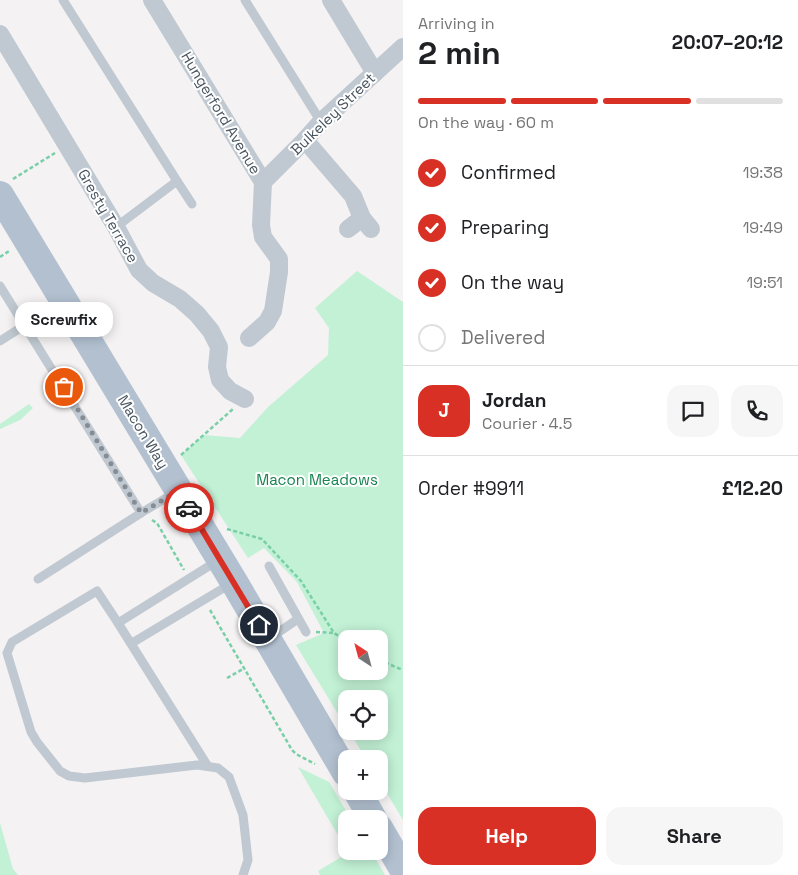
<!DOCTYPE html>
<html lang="en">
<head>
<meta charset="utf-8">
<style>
  :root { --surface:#fff; --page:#f6f6f6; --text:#202124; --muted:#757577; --line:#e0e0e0; --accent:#d93025 }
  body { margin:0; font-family:"Space Grotesk",sans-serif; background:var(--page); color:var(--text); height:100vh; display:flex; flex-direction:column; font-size:19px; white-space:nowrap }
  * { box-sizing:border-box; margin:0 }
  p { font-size:16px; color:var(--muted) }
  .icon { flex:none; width:28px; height:28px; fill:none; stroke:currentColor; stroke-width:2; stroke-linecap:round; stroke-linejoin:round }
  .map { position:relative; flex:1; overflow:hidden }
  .drawer { display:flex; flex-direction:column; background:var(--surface); width:395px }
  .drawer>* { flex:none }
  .needle { width:32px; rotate:324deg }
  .buttons { position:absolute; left:338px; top:630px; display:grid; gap:10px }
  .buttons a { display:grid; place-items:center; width:50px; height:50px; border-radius:10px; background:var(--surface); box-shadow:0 2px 12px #0003; font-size:25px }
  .pin { position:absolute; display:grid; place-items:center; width:42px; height:42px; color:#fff; margin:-21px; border:2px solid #fff; border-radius:50%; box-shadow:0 1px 5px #0007 }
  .courier { position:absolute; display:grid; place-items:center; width:50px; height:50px; margin:-25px; border:4px solid #d93025; border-radius:50%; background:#fff; color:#222; box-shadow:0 1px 6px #0007 }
  .bubble { position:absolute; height:35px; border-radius:15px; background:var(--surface); box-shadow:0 2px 12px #0003; font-size:16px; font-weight:700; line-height:35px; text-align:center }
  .summary em { font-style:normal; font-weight:700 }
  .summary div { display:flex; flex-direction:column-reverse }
  .summary { display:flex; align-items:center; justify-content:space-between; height:85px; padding:0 15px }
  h1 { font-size:32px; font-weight:700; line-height:38px }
  .bar { display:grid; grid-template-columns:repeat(4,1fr); gap:8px 5px; align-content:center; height:60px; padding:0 15px }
  .bar i { height:6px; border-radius:4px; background:var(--line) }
  .bar .on { background:var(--accent) }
  .bar p { grid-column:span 4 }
  .line { display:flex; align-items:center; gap:12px; padding:0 15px; border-top:1px solid var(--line) }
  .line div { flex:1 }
  .round { display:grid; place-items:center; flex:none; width:52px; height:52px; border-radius:15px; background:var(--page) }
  ol { padding:0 15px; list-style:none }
  li { display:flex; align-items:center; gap:15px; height:55px }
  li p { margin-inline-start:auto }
  li .icon { padding:5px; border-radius:50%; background:var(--accent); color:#fff; stroke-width:4 }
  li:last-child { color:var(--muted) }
  li i { width:28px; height:28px; border:2px solid var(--line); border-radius:50% }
  .primary-button { display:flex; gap:10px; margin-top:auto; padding:10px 15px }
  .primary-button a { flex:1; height:58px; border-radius:15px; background:var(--accent); color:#fff; font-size:20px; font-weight:700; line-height:58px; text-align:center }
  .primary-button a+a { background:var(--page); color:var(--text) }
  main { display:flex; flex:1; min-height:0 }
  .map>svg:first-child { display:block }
  .green { fill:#c2f1d5; fill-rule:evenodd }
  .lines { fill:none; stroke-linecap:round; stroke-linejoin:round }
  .path { stroke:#79cfa7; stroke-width:2.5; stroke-dasharray:4 2.5; stroke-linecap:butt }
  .lane { stroke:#c0c9d1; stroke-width:9 }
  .street { stroke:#c0c9d1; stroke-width:18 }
  .primary { stroke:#b2c0d0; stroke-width:28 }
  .done { stroke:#858c93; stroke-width:5; stroke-dasharray:0 9 }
  .route { stroke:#d93025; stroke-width:6 }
  .labels { text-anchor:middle; stroke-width:4; stroke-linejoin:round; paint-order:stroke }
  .street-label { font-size:15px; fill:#495560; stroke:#fff }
  .park-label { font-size:15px; fill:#178451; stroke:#fff }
</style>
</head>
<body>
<main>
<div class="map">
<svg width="403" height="875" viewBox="0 0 403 875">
  <rect width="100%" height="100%" fill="#f4f2f2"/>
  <g class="green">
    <path d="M357 271 403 302V820L379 780V759H366L349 731H379V699H346V727L296 645 324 633 297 582 264 548 248 558 181 455 204 435 240 438 268 407 328 355 329 328 315 308ZM346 639H379V671H346Z"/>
    <polygon points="29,404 33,408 20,420 0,429 0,424"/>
    <polygon points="298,767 329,782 351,819 346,819 346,849"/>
    <polygon points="0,823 13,869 18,875 0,875"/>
    <polygon points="348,851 371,851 385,875 320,875 318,871 348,853"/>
  </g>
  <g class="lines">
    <g class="path">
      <polyline points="13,179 55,153"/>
      <polyline points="0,257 9,251"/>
      <polyline points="181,455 233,409"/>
      <polyline points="152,520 157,523 184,570"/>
      <polyline points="227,529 262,539 301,581 334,633 346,641"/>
      <polyline points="210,610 292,750 296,754 315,764"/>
      <polyline points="316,632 334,633"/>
      <polyline points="379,660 403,670"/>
      <polyline points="227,678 243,669"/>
    </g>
    <g class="lane">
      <polyline points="63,0 177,181 116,227"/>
      <polyline points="245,0 321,122"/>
      <polyline points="177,181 192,204"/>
      <polyline points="0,286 141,513 176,492"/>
      <polyline points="0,341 25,325"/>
      <polyline points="269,566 306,632"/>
      <polyline points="38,579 141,513"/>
      <polyline points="118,623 97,591 12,642 7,653 31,732 37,742 60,771 69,776 85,778 197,765 218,768 229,777 243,815 248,860 243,875"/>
      <polyline points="270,638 298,619"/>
      <polyline points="132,643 232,583"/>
      <polyline points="207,765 118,623 217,561"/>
    </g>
    <g class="street">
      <polyline points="152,0 263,182 261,225 263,237 279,259 279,272 273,311 267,322 249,338"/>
      <polyline points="331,0 375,73"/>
      <polyline points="0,34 116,227 139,270 153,283 180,299 197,314 211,331 219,347 217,367 220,380 230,391 245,399"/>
      <polyline points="305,140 353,196 362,218 371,229"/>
      <polyline points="263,182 305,140 321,122 403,47"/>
      <polyline points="348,229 362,218"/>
    </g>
    <g class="primary">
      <polyline points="0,195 234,582 346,773"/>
      <polyline points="357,791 373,819"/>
      <polyline points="379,828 403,869"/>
    </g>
  </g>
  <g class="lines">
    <polyline class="done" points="64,387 141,513 178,491 189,508"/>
    <polyline class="route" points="189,508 259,625"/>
  </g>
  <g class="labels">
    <g class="street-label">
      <text transform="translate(221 113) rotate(59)" y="5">Hungerford Avenue</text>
      <text transform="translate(333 114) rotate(-44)" y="5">Bulkeley Street</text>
      <text transform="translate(108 216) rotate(60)" y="5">Gresty Terrace</text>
      <text transform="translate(143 432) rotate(59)" y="5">Macon Way</text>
    </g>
    <g class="park-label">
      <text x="317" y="485">Macon Meadows</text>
    </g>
  </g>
</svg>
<div class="buttons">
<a><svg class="needle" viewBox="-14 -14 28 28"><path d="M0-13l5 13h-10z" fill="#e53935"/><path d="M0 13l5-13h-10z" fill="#757577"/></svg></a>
<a><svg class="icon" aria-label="locate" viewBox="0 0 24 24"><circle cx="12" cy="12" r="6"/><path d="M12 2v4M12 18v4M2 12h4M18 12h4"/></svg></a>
<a>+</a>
<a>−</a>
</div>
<div class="pin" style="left:64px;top:387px;background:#ea580c"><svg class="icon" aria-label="bag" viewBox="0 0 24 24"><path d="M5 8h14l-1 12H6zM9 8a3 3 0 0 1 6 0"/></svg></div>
<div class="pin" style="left:259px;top:625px;background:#1f2937"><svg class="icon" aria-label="home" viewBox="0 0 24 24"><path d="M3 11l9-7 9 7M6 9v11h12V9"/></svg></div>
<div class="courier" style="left:189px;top:508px"><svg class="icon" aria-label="car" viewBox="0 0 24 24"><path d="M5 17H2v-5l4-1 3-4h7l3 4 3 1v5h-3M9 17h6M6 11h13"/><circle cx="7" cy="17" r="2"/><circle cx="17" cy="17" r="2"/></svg></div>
<div class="bubble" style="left:15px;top:302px;width:98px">Screwfix</div>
</div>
<section class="drawer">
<div class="summary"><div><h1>2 min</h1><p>Arriving in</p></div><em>20:07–20:12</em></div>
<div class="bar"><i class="on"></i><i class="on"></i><i class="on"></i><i></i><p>On the way · 60 m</p></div>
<ol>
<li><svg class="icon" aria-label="check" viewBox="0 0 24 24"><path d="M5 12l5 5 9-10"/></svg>Confirmed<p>19:38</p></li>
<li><svg class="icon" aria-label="check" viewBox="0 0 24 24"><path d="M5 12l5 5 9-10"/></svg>Preparing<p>19:49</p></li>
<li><svg class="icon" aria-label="check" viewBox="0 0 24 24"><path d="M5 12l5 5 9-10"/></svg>On the way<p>19:51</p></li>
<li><i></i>Delivered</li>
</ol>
<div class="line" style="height:90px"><b class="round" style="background:var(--accent);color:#fff">J</b><div><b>Jordan</b><p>Courier · 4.5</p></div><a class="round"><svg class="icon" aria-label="chat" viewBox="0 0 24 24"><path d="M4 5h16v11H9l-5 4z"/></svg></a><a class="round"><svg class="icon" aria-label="phone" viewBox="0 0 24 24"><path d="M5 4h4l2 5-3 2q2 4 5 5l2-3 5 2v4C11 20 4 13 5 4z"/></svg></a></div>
<div class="line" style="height:65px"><div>Order #9911</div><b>£12.20</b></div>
<div class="primary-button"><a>Help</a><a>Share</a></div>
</section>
</main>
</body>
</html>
